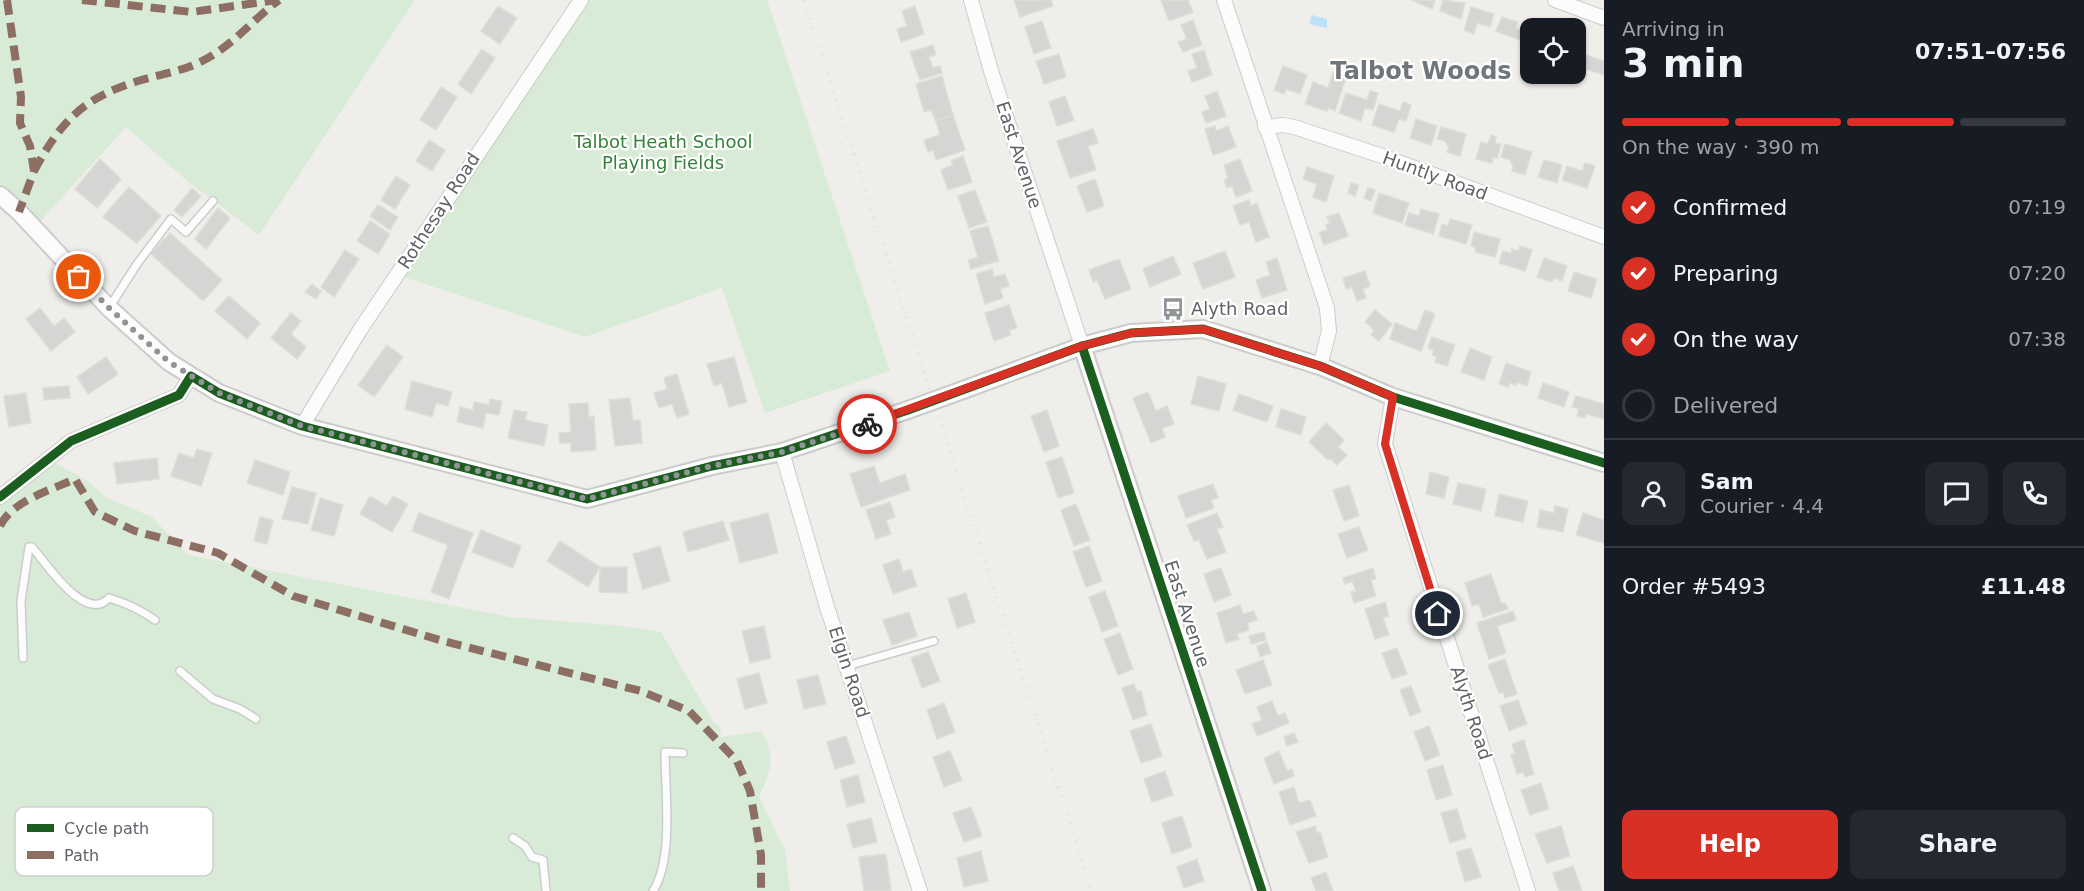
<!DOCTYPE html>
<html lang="en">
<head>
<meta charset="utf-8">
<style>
  :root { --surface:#171b24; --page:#242831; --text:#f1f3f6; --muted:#9ea1a6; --line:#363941; --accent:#d93025 }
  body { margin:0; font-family:"DejaVu Sans",sans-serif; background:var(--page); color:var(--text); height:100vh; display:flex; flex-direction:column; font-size:22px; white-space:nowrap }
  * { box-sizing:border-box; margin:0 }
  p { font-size:20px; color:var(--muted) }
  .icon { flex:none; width:33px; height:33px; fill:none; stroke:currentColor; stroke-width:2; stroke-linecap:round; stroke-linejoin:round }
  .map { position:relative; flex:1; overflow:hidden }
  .side { display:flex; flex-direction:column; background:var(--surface); width:480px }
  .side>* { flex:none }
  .fabs { position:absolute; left:1520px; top:18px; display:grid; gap:12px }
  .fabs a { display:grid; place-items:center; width:66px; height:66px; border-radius:12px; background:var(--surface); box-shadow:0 2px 4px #0004; font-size:30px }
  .pin { position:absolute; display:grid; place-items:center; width:51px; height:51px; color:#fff; margin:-26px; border:3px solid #fff; border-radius:50%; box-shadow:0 2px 6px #0007 }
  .courier { position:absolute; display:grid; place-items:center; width:60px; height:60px; margin:-30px; border:4px solid #d93025; border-radius:50%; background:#fff; color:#222; box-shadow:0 2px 8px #0007 }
  .headline em { font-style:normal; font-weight:700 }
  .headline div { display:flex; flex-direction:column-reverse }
  .headline { display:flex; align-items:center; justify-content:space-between; height:102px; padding:0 18px }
  h1 { font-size:39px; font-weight:700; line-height:45px }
  .bar { display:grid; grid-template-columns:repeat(4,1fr); gap:9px 6px; align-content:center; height:72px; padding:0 18px }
  .bar i { height:8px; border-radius:4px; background:var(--line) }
  .bar .active { background:var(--accent) }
  .bar p { grid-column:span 4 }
  .line { display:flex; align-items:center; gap:15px; padding:0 18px; border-top:2px solid var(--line) }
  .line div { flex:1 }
  .round { display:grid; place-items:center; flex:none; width:63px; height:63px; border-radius:12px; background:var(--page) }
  ol { padding:0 18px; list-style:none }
  li { display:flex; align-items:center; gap:18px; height:66px }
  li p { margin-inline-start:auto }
  li .icon { padding:6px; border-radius:50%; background:var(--accent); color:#fff; stroke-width:4 }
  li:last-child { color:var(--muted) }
  li i { width:33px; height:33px; border:3px solid var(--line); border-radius:50% }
  .action { display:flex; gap:12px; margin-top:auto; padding:12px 18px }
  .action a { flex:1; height:69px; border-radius:12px; background:var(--accent); color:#fff; font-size:24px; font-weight:700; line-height:69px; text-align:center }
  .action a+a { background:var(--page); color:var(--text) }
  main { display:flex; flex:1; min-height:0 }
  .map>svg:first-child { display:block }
  .green { fill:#d8ebd6 }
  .water { fill:#bfe0f9 }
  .building { fill:#d6d5d3; stroke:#deddd9; stroke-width:1.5 }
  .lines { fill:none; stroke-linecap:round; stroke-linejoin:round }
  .service-casing { stroke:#cbcccc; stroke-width:10 }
  .minor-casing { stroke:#cbcccc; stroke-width:16 }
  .tertiary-casing { stroke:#cbcccc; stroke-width:20 }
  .service { stroke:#fdfcfc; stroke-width:7 }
  .minor { stroke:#fdfcfc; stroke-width:14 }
  .tertiary { stroke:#fdfcfc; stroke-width:16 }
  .rail { stroke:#e4e4e4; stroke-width:4; stroke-dasharray:1.5 8; stroke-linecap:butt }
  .tertiary-bridge-casing { stroke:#cbcccc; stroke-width:20; stroke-linecap:butt }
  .tertiary-bridge { stroke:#fdfcfc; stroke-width:16 }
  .quiet { stroke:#8d6e63; stroke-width:8; stroke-dasharray:15 8; stroke-linecap:butt }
  .cycleway-casing { stroke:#fff; stroke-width:13 }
  .cycleway { stroke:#1b5e20; stroke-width:9 }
  .done { stroke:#919496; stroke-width:6; stroke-dasharray:0 10.8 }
  .route { stroke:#d93025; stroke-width:8 }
  .labels { text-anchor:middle; stroke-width:4.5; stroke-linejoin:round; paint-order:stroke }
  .park-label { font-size:18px; fill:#348238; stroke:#fff }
  .street-label { font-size:18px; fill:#5f6368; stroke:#fff }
  .poi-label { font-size:18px; fill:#5f6368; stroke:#fff; text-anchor:start }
  .district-label { font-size:24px; font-weight:bold; fill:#70757a; stroke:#fff }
  .key { fill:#fff; stroke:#cfd0d2; stroke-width:1.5 }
  .key-label { font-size:16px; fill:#5f6368 }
</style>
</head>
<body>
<main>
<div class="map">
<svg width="1604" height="891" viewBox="0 0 1604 891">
  <rect width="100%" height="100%" fill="#efeeea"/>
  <g class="green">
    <polygon points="0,0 415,0 259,235 185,179 126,127 34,228 0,195"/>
    <polygon points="588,0 767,0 890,371 765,413 722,288 585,337 404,277"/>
    <path d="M49 459 89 482 107 498 152 517 188 555 510 617 622 626 661 632 714 723 720 726 721 737 762 731C776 759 771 769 759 797L785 850 790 891H0V497Z"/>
  </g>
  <polygon class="water" points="1312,15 1327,19 1327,28 1309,24"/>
  <g class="building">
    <polygon points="1014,0 1051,0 1053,6 1020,17"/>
    <polygon points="1161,0 1188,0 1193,12 1169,21"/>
    <polygon points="1412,0 1435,0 1432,9"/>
    <polygon points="1443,0 1465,3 1461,19 1440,11"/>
    <polygon points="498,6 517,18 500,44 481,31"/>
    <polygon points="915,6 924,34 901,42 897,29 907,26 902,11"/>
    <polygon points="1471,7 1494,14 1490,27 1477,23 1474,34 1464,30"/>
    <polygon points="1502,17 1518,22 1516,28 1523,31 1520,40 1496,31"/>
    <polygon points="1193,20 1202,45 1183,52 1178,42 1187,39 1181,25"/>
    <polygon points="1042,21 1051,48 1034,54 1025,27"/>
    <polygon points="1530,35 1530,59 1523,57"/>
    <polygon points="1575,42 1582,45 1577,62 1575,61"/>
    <polygon points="933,45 936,55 929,57 933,68 940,66 942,73 920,80 910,52"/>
    <polygon points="482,49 495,58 471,94 458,84"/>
    <polygon points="1204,50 1212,75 1192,82 1188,71 1197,68 1192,54"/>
    <polygon points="1059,54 1066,77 1044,84 1036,61"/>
    <polygon points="1586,55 1604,61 1604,75 1582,68"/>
    <polygon points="1283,66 1307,75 1300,94 1286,89 1284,94 1274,90"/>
    <polygon points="1333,72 1346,77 1335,111 1328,108 1327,111 1305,104 1313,82 1328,88"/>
    <polygon points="942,76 953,115 936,121 931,110 924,112 916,84"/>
    <polygon points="441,87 457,97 436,130 420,120"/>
    <polygon points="1217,91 1226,116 1206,123 1202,112 1210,109 1205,96"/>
    <polygon points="1370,91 1378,93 1373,110 1365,108 1361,121 1339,113 1346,93 1367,100"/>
    <polygon points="1065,96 1074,120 1057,126 1049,102"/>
    <polygon points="1403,102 1411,105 1406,121 1399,119 1394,132 1372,125 1379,104 1400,111"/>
    <polygon points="953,115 965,150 936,160 933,150 928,152 924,140 940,135 936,121"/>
    <polygon points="1416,119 1437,126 1431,145 1410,138"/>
    <polygon points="1215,126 1216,131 1228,126 1236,147 1213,155 1205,129"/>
    <polygon points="1441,127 1466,134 1460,156 1447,152 1449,147 1445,141 1437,139"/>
    <polygon points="1093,129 1098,143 1088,146 1096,170 1070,178 1057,141"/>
    <polygon points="1491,135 1496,137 1495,143 1501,144 1497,158 1493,157 1492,163 1476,159 1481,142 1488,144"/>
    <polygon points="429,140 445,150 432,171 416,161"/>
    <polygon points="1505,144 1532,152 1525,175 1512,171 1513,166 1510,160 1501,157"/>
    <polygon points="963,156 972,182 948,190 941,170 953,165 951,161"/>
    <polygon points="100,159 121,179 97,208 75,189"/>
    <polygon points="1240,159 1252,191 1236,197 1232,186 1227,188 1224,180 1228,178 1224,165"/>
    <polygon points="1544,160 1562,165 1557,183 1538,177"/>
    <polygon points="1585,163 1595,166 1587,188 1562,180 1567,166 1582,171"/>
    <polygon points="1307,167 1334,176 1326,202 1313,197 1317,184 1303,179"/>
    <polygon points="396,176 410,185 395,209 381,200"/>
    <polygon points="1095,179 1104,206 1087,212 1077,186"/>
    <polygon points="1351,183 1359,185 1355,196 1348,193"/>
    <polygon points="129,187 161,216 137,243 103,217"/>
    <polygon points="192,188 201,196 182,217 174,210"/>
    <polygon points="1368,188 1375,190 1371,201 1364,198"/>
    <polygon points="975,190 987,222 969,228 958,196"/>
    <polygon points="1379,193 1409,203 1402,223 1373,213"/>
    <polygon points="1249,200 1251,206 1257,203 1269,237 1256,242 1249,222 1240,225 1233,206"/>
    <polygon points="378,205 398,217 390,230 370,216"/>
    <polygon points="218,208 230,218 206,249 195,239"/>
    <polygon points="1421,209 1439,214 1433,234 1405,225 1409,213 1419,216"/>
    <polygon points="1339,213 1348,236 1324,245 1319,232 1327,230 1326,225 1330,223 1327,217"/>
    <polygon points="1450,219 1472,225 1466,244 1439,236 1442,224 1448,226"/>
    <polygon points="370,221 390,234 378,254 357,241"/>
    <polygon points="988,226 999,261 971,269 968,260 978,257 970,231"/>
    <polygon points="1474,232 1500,239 1495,257 1475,252 1476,248 1471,246"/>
    <polygon points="170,233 222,280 203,301 151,254"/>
    <polygon points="1520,246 1532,250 1525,271 1499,263 1503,251 1511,253 1512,249 1518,251"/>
    <polygon points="345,250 359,259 334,297 321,287"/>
    <polygon points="1225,251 1235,277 1203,289 1193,263"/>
    <polygon points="1173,256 1181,274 1150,287 1143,269"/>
    <polygon points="1277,258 1287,290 1262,298 1256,280 1270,275 1266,262"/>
    <polygon points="1544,258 1567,266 1562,281 1554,278 1552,282 1537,277"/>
    <polygon points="1119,259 1131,289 1105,299 1097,280 1093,282 1089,270"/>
    <polygon points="992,269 994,277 1005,274 1009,286 1000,289 1003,298 985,304 976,274"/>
    <polygon points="1365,271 1370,286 1363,289 1366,298 1357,301 1352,287 1346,289 1343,278"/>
    <polygon points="1574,272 1597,279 1591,298 1568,291"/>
    <polygon points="312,284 321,291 316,299 305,292"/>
    <polygon points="229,296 260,323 247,339 215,311"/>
    <polygon points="1009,305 1017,328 1009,330 1011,335 994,341 985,313"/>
    <polygon points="40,308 54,326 64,318 75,332 51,351 26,319"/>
    <polygon points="1375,310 1392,324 1379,341 1371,335 1374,330 1365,322"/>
    <polygon points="1425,310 1435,314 1421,351 1390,339 1395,323 1417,331"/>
    <polygon points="291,313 301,321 291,334 306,347 297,359 271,338"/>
    <polygon points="1432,337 1455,345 1447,366 1435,362 1437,357 1432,355 1434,350 1428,348"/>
    <polygon points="387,345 403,357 374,397 358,385"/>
    <polygon points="1470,348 1492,357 1484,380 1461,372"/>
    <polygon points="106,357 118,374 88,394 77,377"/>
    <polygon points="734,357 747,402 729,407 722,383 714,386 707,364"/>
    <polygon points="1506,363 1531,372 1527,386 1517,382 1516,385 1510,383 1508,387 1499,384"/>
    <polygon points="677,374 689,414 677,418 672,404 659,408 654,393 667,389 664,378"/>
    <polygon points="1198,376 1226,384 1219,411 1191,404"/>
    <polygon points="412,381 452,392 448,406 436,403 432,417 405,409"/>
    <polygon points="1543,383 1569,392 1564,407 1538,398"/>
    <polygon points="69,386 70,398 44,400 43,388"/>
    <polygon points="1148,392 1156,411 1167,406 1174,424 1162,428 1165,437 1151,443 1133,398"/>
    <polygon points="26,393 31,423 9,427 4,396"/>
    <polygon points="1239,394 1273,406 1267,422 1233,410"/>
    <polygon points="1576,396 1604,404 1604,419 1586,414 1585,418 1577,416 1579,409 1572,407"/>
    <polygon points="630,398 633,421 640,420 642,443 615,446 609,400"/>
    <polygon points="490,399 502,401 499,415 486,413 483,428 457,422 460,407 473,410 474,402 489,405"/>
    <polygon points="588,403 589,417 594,416 596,450 571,452 571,443 560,443 559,433 571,432 569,404"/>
    <polygon points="1281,409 1306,417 1301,435 1276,427"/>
    <polygon points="514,410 527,412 525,420 548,425 544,446 508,438"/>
    <polygon points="1047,410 1059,446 1044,452 1031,416"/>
    <polygon points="1326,423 1344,440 1338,447 1347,455 1337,465 1330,458 1328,460 1309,442"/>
    <polygon points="197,449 212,453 201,486 171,476 179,453 194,458"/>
    <polygon points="1062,457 1074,493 1058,498 1046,462"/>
    <polygon points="157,458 159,479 117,484 114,463"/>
    <polygon points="255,460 290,472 283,495 247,483"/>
    <polygon points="874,466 880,483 905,474 910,490 861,507 850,474"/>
    <polygon points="1430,472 1449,477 1444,498 1426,494"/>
    <polygon points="1458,483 1486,489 1481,511 1453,504"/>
    <polygon points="1213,484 1218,498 1211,500 1214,508 1186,518 1178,496"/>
    <polygon points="1349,485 1359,516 1344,521 1333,490"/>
    <polygon points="292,487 316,493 308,524 282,519"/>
    <polygon points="1499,494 1528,501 1523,522 1495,516"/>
    <polygon points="370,496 387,506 393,496 408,504 392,532 360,514"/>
    <polygon points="320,498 343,505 334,536 311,530"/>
    <polygon points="890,502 895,517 886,520 891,534 876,539 866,510"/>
    <polygon points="1076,504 1090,540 1074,546 1061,510"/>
    <polygon points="1555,506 1568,509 1563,532 1537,527 1540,510 1554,513"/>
    <polygon points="419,513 473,533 449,599 431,592 448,545 412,531"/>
    <polygon points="768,513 778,553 740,563 730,523"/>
    <polygon points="1217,513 1223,527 1217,529 1226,552 1207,559 1199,540 1194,541 1187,525"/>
    <polygon points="1583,513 1604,520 1604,543 1576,535"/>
    <polygon points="260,517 273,520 267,544 254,541"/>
    <polygon points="723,521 729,540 688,552 683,532"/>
    <polygon points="1359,527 1368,550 1347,558 1338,534"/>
    <polygon points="481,530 521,546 513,568 472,552"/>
    <polygon points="560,541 600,567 588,587 547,561"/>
    <polygon points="660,546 670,581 643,589 633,554"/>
    <polygon points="1089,546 1102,581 1086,587 1073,552"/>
    <polygon points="899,559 903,572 911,569 917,586 893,594 883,565"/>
    <polygon points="600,567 627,567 627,593 599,592"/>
    <polygon points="1221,568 1231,595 1214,602 1204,574"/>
    <polygon points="1373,568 1376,579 1371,580 1376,596 1354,603 1351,592 1356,591 1352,581 1345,584 1343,578"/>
    <polygon points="1491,574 1501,603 1505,603 1508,609 1483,617 1479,604 1472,606 1465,583"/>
    <polygon points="1105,591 1118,626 1102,632 1089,597"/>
    <polygon points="966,593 975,622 957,628 948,599"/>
    <polygon points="1385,602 1389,616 1383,618 1389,635 1375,639 1365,609"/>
    <polygon points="1240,605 1243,614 1254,611 1257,620 1247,623 1249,630 1237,634 1239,639 1226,643 1217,613"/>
    <polygon points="1513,611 1516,620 1497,626 1506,653 1489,659 1477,623"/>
    <polygon points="909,612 917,636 892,645 883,620"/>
    <polygon points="764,626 771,658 750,663 742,631"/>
    <polygon points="1264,632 1266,640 1251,644 1249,636"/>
    <polygon points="1120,633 1133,669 1118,675 1104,639"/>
    <polygon points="1267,642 1271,653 1260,657 1257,646"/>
    <polygon points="1397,648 1407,674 1392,679 1382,653"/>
    <polygon points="928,652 940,681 922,688 911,658"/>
    <polygon points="1505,659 1517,694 1505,698 1503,692 1499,693 1488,665"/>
    <polygon points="1263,660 1272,685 1245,694 1236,670"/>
    <polygon points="759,673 767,703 745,709 737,679"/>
    <polygon points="818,675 826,704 804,709 797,680"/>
    <polygon points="1134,684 1137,692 1141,691 1147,715 1133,720 1122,688"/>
    <polygon points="1411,686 1421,712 1410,716 1400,690"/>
    <polygon points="1518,700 1527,724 1509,731 1500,706"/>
    <polygon points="1272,701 1278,716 1285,713 1289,723 1257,736 1252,724 1262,720 1257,707"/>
    <polygon points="944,703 955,732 937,739 927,710"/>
    <polygon points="1151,724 1162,756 1141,763 1130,731"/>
    <polygon points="1429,726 1440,755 1425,761 1414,732"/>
    <polygon points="1294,733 1298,742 1287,746 1284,737"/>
    <polygon points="846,736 855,763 835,769 827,742"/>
    <polygon points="1524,740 1534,774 1525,777 1523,772 1517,774 1511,755 1515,753 1512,744"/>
    <polygon points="950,751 962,780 944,787 933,757"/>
    <polygon points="1279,751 1287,771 1292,769 1294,776 1274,784 1264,758"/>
    <polygon points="1443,765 1452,795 1436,800 1427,770"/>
    <polygon points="1165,771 1173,795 1152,802 1144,779"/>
    <polygon points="858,775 865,802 847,807 840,780"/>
    <polygon points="1541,783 1549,809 1530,815 1521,790"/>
    <polygon points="1294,787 1299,803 1310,800 1316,816 1290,825 1279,792"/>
    <polygon points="971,807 982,836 964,842 953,813"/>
    <polygon points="1457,809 1466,838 1450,843 1441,813"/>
    <polygon points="1182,816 1192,847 1172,854 1162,823"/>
    <polygon points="871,818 877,842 853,848 847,824"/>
    <polygon points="1315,826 1317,833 1320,832 1328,857 1309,863 1296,832"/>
    <polygon points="1561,826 1570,856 1547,863 1535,834"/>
    <polygon points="1471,848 1481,877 1465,882 1456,852"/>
    <polygon points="981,851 988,881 964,887 957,858"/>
    <polygon points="886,854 891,891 864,891 859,857"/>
    <polygon points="1197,859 1204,881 1184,888 1177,867"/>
    <polygon points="1573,866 1582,891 1559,891 1553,873"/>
    <polygon points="1326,872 1333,891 1316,891 1311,878"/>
  </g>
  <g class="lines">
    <g class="service-casing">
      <g id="service">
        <polyline points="109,308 137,264 171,219 186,232 213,201"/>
        <path d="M23 658 21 601 29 547H32C46 563 85 624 109 598 126 603 141 610 155 620"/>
        <polyline points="847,666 934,641"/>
        <polyline points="180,671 213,699 240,709 256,719"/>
        <polyline points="513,838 525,846 532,857 543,860 546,891"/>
        <path d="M653 891C674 858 665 791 665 752L683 753"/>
      </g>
    </g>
    <g class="minor-casing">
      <g id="minor">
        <polyline points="971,0 991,71 1082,346"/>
        <polyline points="1224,0 1327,308 1329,331 1320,366"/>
        <polyline points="1555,0 1604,18"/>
        <polyline points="1265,127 1283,125 1294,127 1382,156 1604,237"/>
        <polyline points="1393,397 1385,444 1528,891"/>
        <polyline points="302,426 360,330 581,0"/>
        <polyline points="782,452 827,607 920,891"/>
        <polyline points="0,497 71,441 179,395 191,376"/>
      </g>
    </g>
    <g class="tertiary-casing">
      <g id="tertiary">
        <polyline points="0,195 19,212 109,308 169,362 219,393 302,426 587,499 712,466 782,452 908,410"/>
        <polyline points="1082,346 1262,891"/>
        <polyline points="963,390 1082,346 1131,333 1203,329 1320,366 1393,397 1604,463"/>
      </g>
    </g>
    <use href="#service" class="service"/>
    <use href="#minor" class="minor"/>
    <use href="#tertiary" class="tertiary"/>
    <polyline class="rail" points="804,0 1092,891"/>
    <g class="tertiary-bridge-casing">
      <polyline id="tertiary-bridge" points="908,410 963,390"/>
    </g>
    <use href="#tertiary-bridge" class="tertiary-bridge"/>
    <g class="quiet">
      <polyline points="7,0 21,97 20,123 30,146 34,171 19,212"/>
      <polyline points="82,0 192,12 277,0"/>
      <path d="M34 171C61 121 83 98 138 81 157 75 178 72 196 64 229 50 251 21 279 0"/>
      <path d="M0 526C12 501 51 490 75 479L95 512 135 531 218 553 293 596 443 641 641 691 689 711 737 761 750 791 761 855V891"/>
    </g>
    <g class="cycleway-casing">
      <g id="cycleway">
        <polyline points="1082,346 1262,891"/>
        <polyline points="0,497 71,441 179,395 191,376 219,393 302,426 587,499 712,466 782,452 908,410 1082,346 1131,333 1203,329 1320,366 1393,397 1604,463"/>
      </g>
    </g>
    <use href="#cycleway" class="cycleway"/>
  </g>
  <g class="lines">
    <polyline class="done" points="79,277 109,308 169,362 219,393 302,426 587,499 712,466 782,452 867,424"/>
    <polyline class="route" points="867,424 1082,346 1131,333 1203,329 1320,366 1393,397 1385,444 1438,614"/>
  </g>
  <defs>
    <g id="bus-bare" transform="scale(1.8)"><path d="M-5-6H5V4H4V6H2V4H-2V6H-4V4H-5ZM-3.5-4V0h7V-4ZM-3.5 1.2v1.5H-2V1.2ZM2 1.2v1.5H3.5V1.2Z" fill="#919496" stroke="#fff" stroke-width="2.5" paint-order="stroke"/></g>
  </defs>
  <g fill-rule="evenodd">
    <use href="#bus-bare" x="1173" y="309"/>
  </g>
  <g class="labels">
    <g class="park-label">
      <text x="663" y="148">Talbot Heath School<tspan x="663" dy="21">Playing Fields</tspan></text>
    </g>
    <g class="street-label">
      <text transform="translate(1019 155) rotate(72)" y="6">East Avenue</text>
      <text transform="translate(1435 176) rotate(20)" y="6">Huntly Road</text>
      <text transform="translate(439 211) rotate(-57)" y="6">Rothesay Road</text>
      <text transform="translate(1187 614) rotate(72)" y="6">East Avenue</text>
      <text transform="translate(849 672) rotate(72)" y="6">Elgin Road</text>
      <text transform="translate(1471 713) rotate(72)" y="6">Alyth Road</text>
    </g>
    <g class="poi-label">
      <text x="1191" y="315">Alyth Road</text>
    </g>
    <g class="district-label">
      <text x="1421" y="79">Talbot Woods</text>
    </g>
  </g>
  <rect x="15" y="807" width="198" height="69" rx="9" class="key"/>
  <rect x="27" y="824" width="27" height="8" fill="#1b5e20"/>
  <rect x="27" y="851" width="27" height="8" fill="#8d6e63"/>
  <g class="key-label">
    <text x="64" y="834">Cycle path</text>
    <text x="64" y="861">Path</text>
  </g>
</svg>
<div class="fabs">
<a><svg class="icon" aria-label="locate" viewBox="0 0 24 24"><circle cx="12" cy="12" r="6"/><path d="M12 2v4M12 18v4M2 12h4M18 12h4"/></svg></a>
</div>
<div class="pin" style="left:79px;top:277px;background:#ea580c"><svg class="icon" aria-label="bag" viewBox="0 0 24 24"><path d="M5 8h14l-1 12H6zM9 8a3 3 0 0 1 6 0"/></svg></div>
<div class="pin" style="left:1438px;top:614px;background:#1f2937"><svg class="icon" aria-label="home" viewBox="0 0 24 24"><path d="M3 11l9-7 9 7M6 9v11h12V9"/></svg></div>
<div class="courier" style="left:867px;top:424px"><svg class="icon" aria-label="bike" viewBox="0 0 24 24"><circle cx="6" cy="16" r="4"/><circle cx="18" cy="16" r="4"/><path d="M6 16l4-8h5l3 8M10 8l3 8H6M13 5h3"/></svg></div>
</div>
<section class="side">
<div class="headline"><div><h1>3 min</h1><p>Arriving in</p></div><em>07:51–07:56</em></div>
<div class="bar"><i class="active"></i><i class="active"></i><i class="active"></i><i></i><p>On the way · 390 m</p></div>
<ol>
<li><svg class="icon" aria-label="check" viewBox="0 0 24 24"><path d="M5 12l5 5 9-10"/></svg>Confirmed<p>07:19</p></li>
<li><svg class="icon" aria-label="check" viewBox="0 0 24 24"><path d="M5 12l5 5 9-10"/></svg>Preparing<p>07:20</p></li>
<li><svg class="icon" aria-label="check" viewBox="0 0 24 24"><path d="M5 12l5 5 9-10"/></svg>On the way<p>07:38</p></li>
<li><i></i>Delivered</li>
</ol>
<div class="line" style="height:108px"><a class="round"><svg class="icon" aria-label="person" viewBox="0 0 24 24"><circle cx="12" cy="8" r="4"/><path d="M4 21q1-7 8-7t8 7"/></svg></a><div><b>Sam</b><p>Courier · 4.4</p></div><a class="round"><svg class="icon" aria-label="chat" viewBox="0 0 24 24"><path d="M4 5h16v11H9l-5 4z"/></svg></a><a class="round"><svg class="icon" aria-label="phone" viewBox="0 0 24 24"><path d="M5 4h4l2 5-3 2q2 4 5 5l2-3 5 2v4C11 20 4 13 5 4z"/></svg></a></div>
<div class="line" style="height:78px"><div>Order #5493</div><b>£11.48</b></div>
<div class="action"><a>Help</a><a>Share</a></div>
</section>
</main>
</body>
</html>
